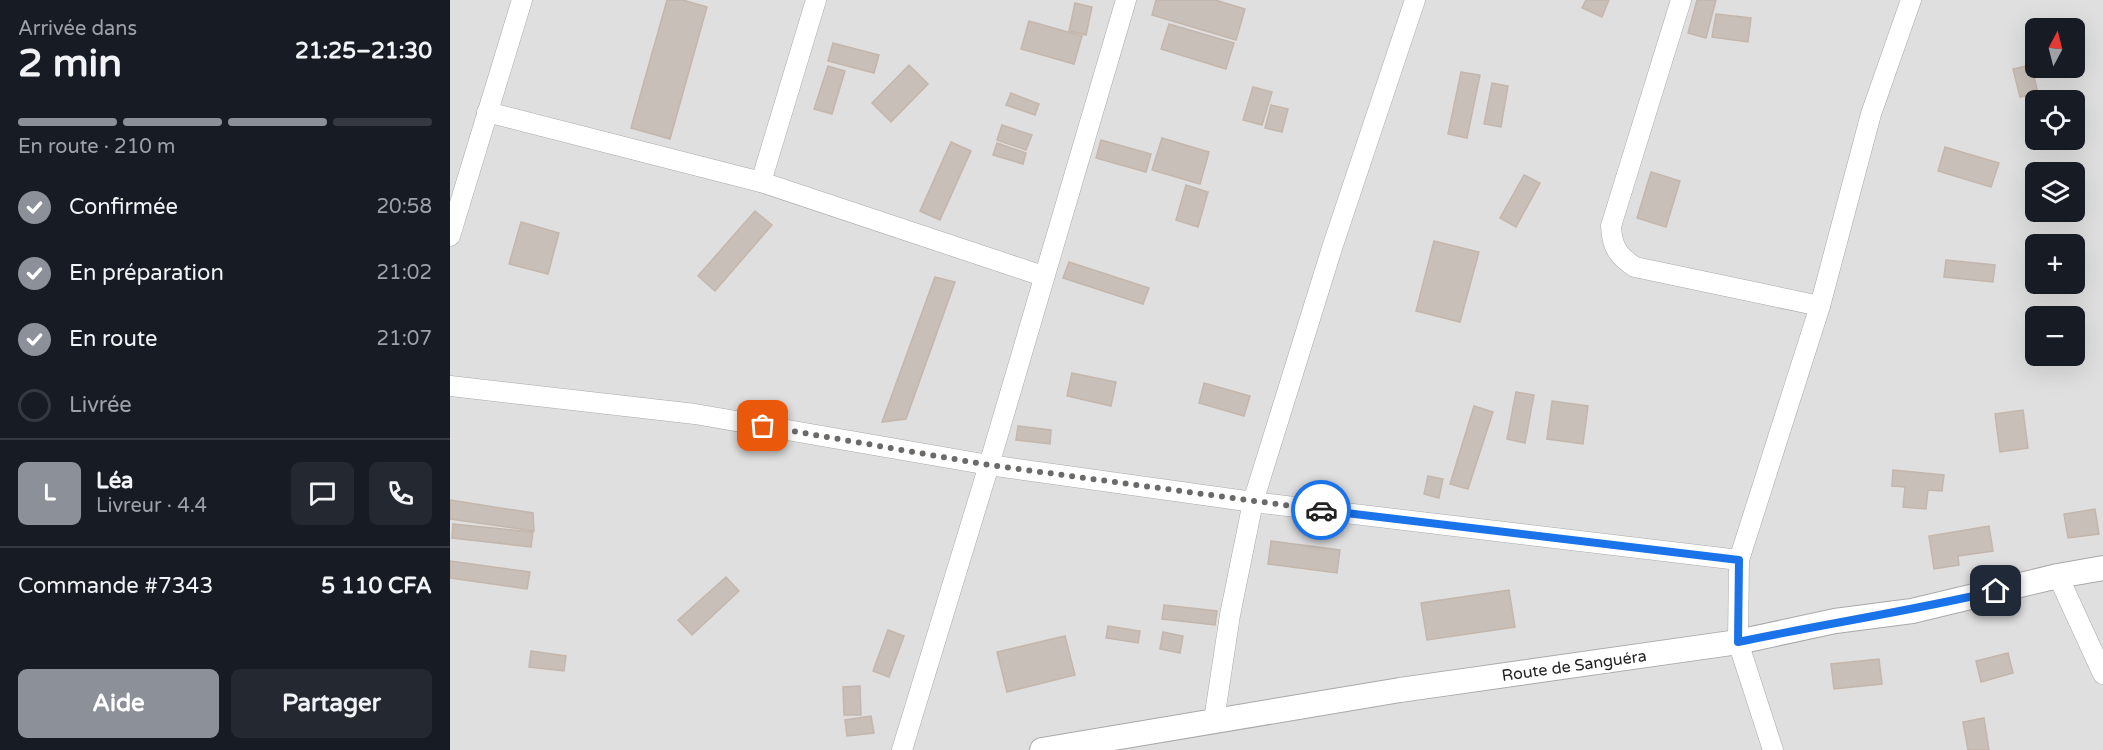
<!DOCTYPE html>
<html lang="fr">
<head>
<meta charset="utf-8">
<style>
  :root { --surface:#171b24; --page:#242831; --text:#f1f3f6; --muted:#9ea1a6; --line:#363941; --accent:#8c9099 }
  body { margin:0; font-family:"Varela Round",sans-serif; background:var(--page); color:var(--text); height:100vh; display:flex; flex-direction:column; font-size:22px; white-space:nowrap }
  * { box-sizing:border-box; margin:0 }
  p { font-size:20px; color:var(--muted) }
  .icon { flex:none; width:33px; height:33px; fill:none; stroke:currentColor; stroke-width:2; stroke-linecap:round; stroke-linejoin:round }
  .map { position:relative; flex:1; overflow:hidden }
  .drawer { display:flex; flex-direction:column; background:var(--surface); width:450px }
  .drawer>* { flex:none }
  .needle { width:39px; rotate:7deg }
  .controls { position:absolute; left:1575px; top:18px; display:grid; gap:12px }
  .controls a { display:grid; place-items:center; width:60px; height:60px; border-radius:9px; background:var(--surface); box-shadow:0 6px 24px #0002; font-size:30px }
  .pin { position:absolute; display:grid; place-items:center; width:51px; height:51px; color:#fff; margin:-26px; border-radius:12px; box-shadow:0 3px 9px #0006 }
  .courier { position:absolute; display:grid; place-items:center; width:60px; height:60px; margin:-30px; border:4px solid #1a73e8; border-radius:50%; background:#fff; color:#222; box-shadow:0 2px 8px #0007 }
  .head em { font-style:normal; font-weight:700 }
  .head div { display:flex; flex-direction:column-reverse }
  .head { display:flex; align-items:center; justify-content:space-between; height:102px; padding:0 18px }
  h1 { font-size:39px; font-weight:700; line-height:45px }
  .bar { display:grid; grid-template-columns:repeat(4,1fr); gap:9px 6px; align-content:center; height:72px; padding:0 18px }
  .bar i { height:8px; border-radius:4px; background:var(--line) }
  .bar .selected { background:var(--accent) }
  .bar p { grid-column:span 4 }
  .line { display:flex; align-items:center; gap:15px; padding:0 18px; border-top:2px solid var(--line) }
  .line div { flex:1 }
  .round { display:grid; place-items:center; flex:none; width:63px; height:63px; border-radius:9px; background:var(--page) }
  ol { padding:0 18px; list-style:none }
  li { display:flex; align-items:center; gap:18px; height:66px }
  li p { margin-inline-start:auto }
  li .icon { padding:6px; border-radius:50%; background:var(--accent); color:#fff; stroke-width:4 }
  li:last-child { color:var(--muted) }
  li i { width:33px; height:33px; border:3px solid var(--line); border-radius:50% }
  .primary-button { display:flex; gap:12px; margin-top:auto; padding:12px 18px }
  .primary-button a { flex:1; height:69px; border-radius:9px; background:var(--accent); color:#fff; font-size:24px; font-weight:700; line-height:69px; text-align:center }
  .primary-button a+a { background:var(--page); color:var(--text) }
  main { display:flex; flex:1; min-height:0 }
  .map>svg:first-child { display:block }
  .residential { fill:#e0dfdf; fill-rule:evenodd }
  .building { fill:#c7bfb8; stroke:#c4b6ab; stroke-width:1.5 }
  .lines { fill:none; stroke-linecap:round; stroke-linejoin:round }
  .minor-casing { stroke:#a9a9a9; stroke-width:21 }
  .tertiary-casing { stroke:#a9a9a9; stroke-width:26 }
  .minor { stroke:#fff; stroke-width:20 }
  .tertiary { stroke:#fff; stroke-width:24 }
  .done { stroke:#6b6a68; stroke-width:6; stroke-dasharray:0 10.8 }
  .route { stroke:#1a73e8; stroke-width:8 }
  .labels { text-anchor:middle; stroke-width:4.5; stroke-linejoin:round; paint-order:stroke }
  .street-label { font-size:16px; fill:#222; stroke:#fff }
</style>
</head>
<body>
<main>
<section class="drawer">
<div class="head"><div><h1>2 min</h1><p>Arrivée dans</p></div><em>21:25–21:30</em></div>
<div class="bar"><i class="selected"></i><i class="selected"></i><i class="selected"></i><i></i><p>En route · 210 m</p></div>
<ol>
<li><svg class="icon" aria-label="check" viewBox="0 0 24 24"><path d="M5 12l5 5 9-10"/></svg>Confirmée<p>20:58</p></li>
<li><svg class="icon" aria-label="check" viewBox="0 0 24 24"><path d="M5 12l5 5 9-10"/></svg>En préparation<p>21:02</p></li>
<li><svg class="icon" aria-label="check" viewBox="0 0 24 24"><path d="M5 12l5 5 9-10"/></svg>En route<p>21:07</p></li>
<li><i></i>Livrée</li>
</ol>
<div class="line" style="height:108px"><b class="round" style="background:var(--accent);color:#fff">L</b><div><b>Léa</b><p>Livreur · 4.4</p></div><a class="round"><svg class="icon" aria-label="chat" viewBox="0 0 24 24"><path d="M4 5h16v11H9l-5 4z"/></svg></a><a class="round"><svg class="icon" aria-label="phone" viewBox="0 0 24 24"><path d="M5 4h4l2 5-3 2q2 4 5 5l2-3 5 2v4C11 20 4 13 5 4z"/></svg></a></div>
<div class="line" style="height:78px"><div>Commande #7343</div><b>5 110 CFA</b></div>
<div class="primary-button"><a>Aide</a><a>Partager</a></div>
</section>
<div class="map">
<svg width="1653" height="750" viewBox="0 0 1653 750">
  <rect width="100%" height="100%" fill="#f2efe9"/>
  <path class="residential" d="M0 0H1653V750H0ZM1586 28H1624V68H1586ZM1586 100H1624V140H1586ZM1586 172H1624V212H1586ZM1586 244H1624V284H1586ZM1586 316H1624V356H1586Z"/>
  <g class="building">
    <polygon points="217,0 233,0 257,7 220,139 181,128"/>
    <polygon points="706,0 765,0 795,9 786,40 702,15"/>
    <polygon points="1136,0 1159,0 1152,17 1132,8"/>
    <polygon points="1247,0 1266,0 1256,38 1238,33"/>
    <polygon points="625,3 642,7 636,35 619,31"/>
    <polygon points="1266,14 1301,18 1298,42 1262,37"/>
    <polygon points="579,21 632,36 624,64 571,49"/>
    <polygon points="719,24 784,43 776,69 711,49"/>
    <polygon points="383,43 429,55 424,73 378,61"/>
    <polygon points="459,65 478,84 441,122 422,103"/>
    <polygon points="1581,65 1588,93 1570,97 1563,69"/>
    <polygon points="378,66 395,71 382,114 364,109"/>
    <polygon points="1011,72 1030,75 1017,138 998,134"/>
    <polygon points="1042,83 1058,86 1051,127 1034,124"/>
    <polygon points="803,87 822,92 812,125 793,120"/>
    <polygon points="561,93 589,104 585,115 556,105"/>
    <polygon points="821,105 838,109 832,132 815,128"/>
    <polygon points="552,125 582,135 576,150 547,140"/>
    <polygon points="712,138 759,152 750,184 702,170"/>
    <polygon points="651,140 701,154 696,172 646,158"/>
    <polygon points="501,142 521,151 490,220 470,211"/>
    <polygon points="547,143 576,153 573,164 543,155"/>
    <polygon points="1495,147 1549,163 1541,187 1488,171"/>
    <polygon points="1201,172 1230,181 1216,227 1187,218"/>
    <polygon points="1074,175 1090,183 1066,227 1050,218"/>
    <polygon points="736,185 758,192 748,227 726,220"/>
    <polygon points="305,211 322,225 265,291 248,276"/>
    <polygon points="71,222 109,233 98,274 59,264"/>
    <polygon points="984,241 1029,252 1010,322 966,311"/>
    <polygon points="1496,260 1545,265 1543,282 1494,277"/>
    <polygon points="619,262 699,288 693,304 613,278"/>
    <polygon points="485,277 505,282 456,419 432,422"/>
    <polygon points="622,373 666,382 661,406 617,396"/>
    <polygon points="754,383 800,396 794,416 749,403"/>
    <polygon points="1066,392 1084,395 1075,443 1057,439"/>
    <polygon points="1102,401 1138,406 1133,444 1097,439"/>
    <polygon points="1024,406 1043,412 1018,489 1000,484"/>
    <polygon points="1573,410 1578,448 1550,452 1545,414"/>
    <polygon points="568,426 601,430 600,444 566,440"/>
    <polygon points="1443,470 1494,475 1492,491 1478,490 1476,509 1453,507 1455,487 1442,486"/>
    <polygon points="978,476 993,479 989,498 974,494"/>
    <polygon points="0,500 83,513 84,531 0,519"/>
    <polygon points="1645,509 1649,534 1618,538 1614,514"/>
    <polygon points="3,524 83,532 81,547 2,538"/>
    <polygon points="1539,526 1543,551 1508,556 1509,565 1484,569 1479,536"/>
    <polygon points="821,541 890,550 887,573 818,564"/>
    <polygon points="0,561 80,572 77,589 0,578"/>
    <polygon points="276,577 289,591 242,635 228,620"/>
    <polygon points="1059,590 1065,627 977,640 971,603"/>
    <polygon points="714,605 767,611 765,625 712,619"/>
    <polygon points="658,626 690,631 688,643 656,638"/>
    <polygon points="438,630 454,636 439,677 423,671"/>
    <polygon points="713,632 733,636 730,653 710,649"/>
    <polygon points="615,636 625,675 557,692 547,652"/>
    <polygon points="81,651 116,656 114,671 79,667"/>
    <polygon points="1558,653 1563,673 1531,682 1526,661"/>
    <polygon points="1429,659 1432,684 1384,689 1381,664"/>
    <polygon points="410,686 411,715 394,715 393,687"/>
    <polygon points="421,716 424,733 397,736 395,720"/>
    <polygon points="1534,718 1539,750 1518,750 1513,722"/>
  </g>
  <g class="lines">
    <g class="minor-casing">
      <g id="minor">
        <path d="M1231 0 1161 226C1162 247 1168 256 1185 267L1370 306"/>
        <polyline points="37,112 311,182 593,276"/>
        <polyline points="311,182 366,0"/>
        <polyline points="0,236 72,0"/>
        <polyline points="0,386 245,414 539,465 803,502 1289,560"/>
        <polyline points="1608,576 1653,674"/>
        <polyline points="764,720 780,615 803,502 882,248 965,0"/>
        <polyline points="452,750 539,465 676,0"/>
        <polyline points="1323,750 1288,642 1289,560 1370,306 1421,114 1461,0"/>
      </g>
    </g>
    <g class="tertiary-casing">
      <polyline id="tertiary" points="592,750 950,690 1288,642 1385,621 1462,611 1608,576 1653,568"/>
    </g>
    <use href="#minor" class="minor"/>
    <use href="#tertiary" class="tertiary"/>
  </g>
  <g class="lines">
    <polyline class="done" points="313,426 539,465 871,510"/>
    <path class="route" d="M871 510 1289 560 1288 642C1374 624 1460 611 1546 591"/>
  </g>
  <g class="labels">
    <g class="street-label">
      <text transform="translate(1124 665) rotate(-8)" y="6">Route de Sanguéra</text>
    </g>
  </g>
</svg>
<div class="controls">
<a><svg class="needle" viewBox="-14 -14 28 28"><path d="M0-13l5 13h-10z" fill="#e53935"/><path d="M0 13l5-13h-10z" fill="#9ea1a6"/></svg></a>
<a><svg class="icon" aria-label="locate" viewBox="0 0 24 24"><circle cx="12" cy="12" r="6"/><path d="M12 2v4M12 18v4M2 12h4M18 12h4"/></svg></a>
<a><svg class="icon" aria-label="layers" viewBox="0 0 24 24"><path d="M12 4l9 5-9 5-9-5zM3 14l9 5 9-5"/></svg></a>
<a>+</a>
<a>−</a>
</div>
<div class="pin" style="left:313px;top:426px;background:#ea580c"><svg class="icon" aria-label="bag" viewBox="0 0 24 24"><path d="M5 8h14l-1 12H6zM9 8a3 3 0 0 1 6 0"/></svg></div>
<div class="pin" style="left:1546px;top:591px;background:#1f2937"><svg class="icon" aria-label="home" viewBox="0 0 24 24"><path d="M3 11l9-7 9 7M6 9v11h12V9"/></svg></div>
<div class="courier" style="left:871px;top:510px"><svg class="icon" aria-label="car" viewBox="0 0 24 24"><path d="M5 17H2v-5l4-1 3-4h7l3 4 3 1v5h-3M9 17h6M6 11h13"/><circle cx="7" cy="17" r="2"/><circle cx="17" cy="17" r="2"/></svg></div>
</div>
</main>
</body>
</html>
